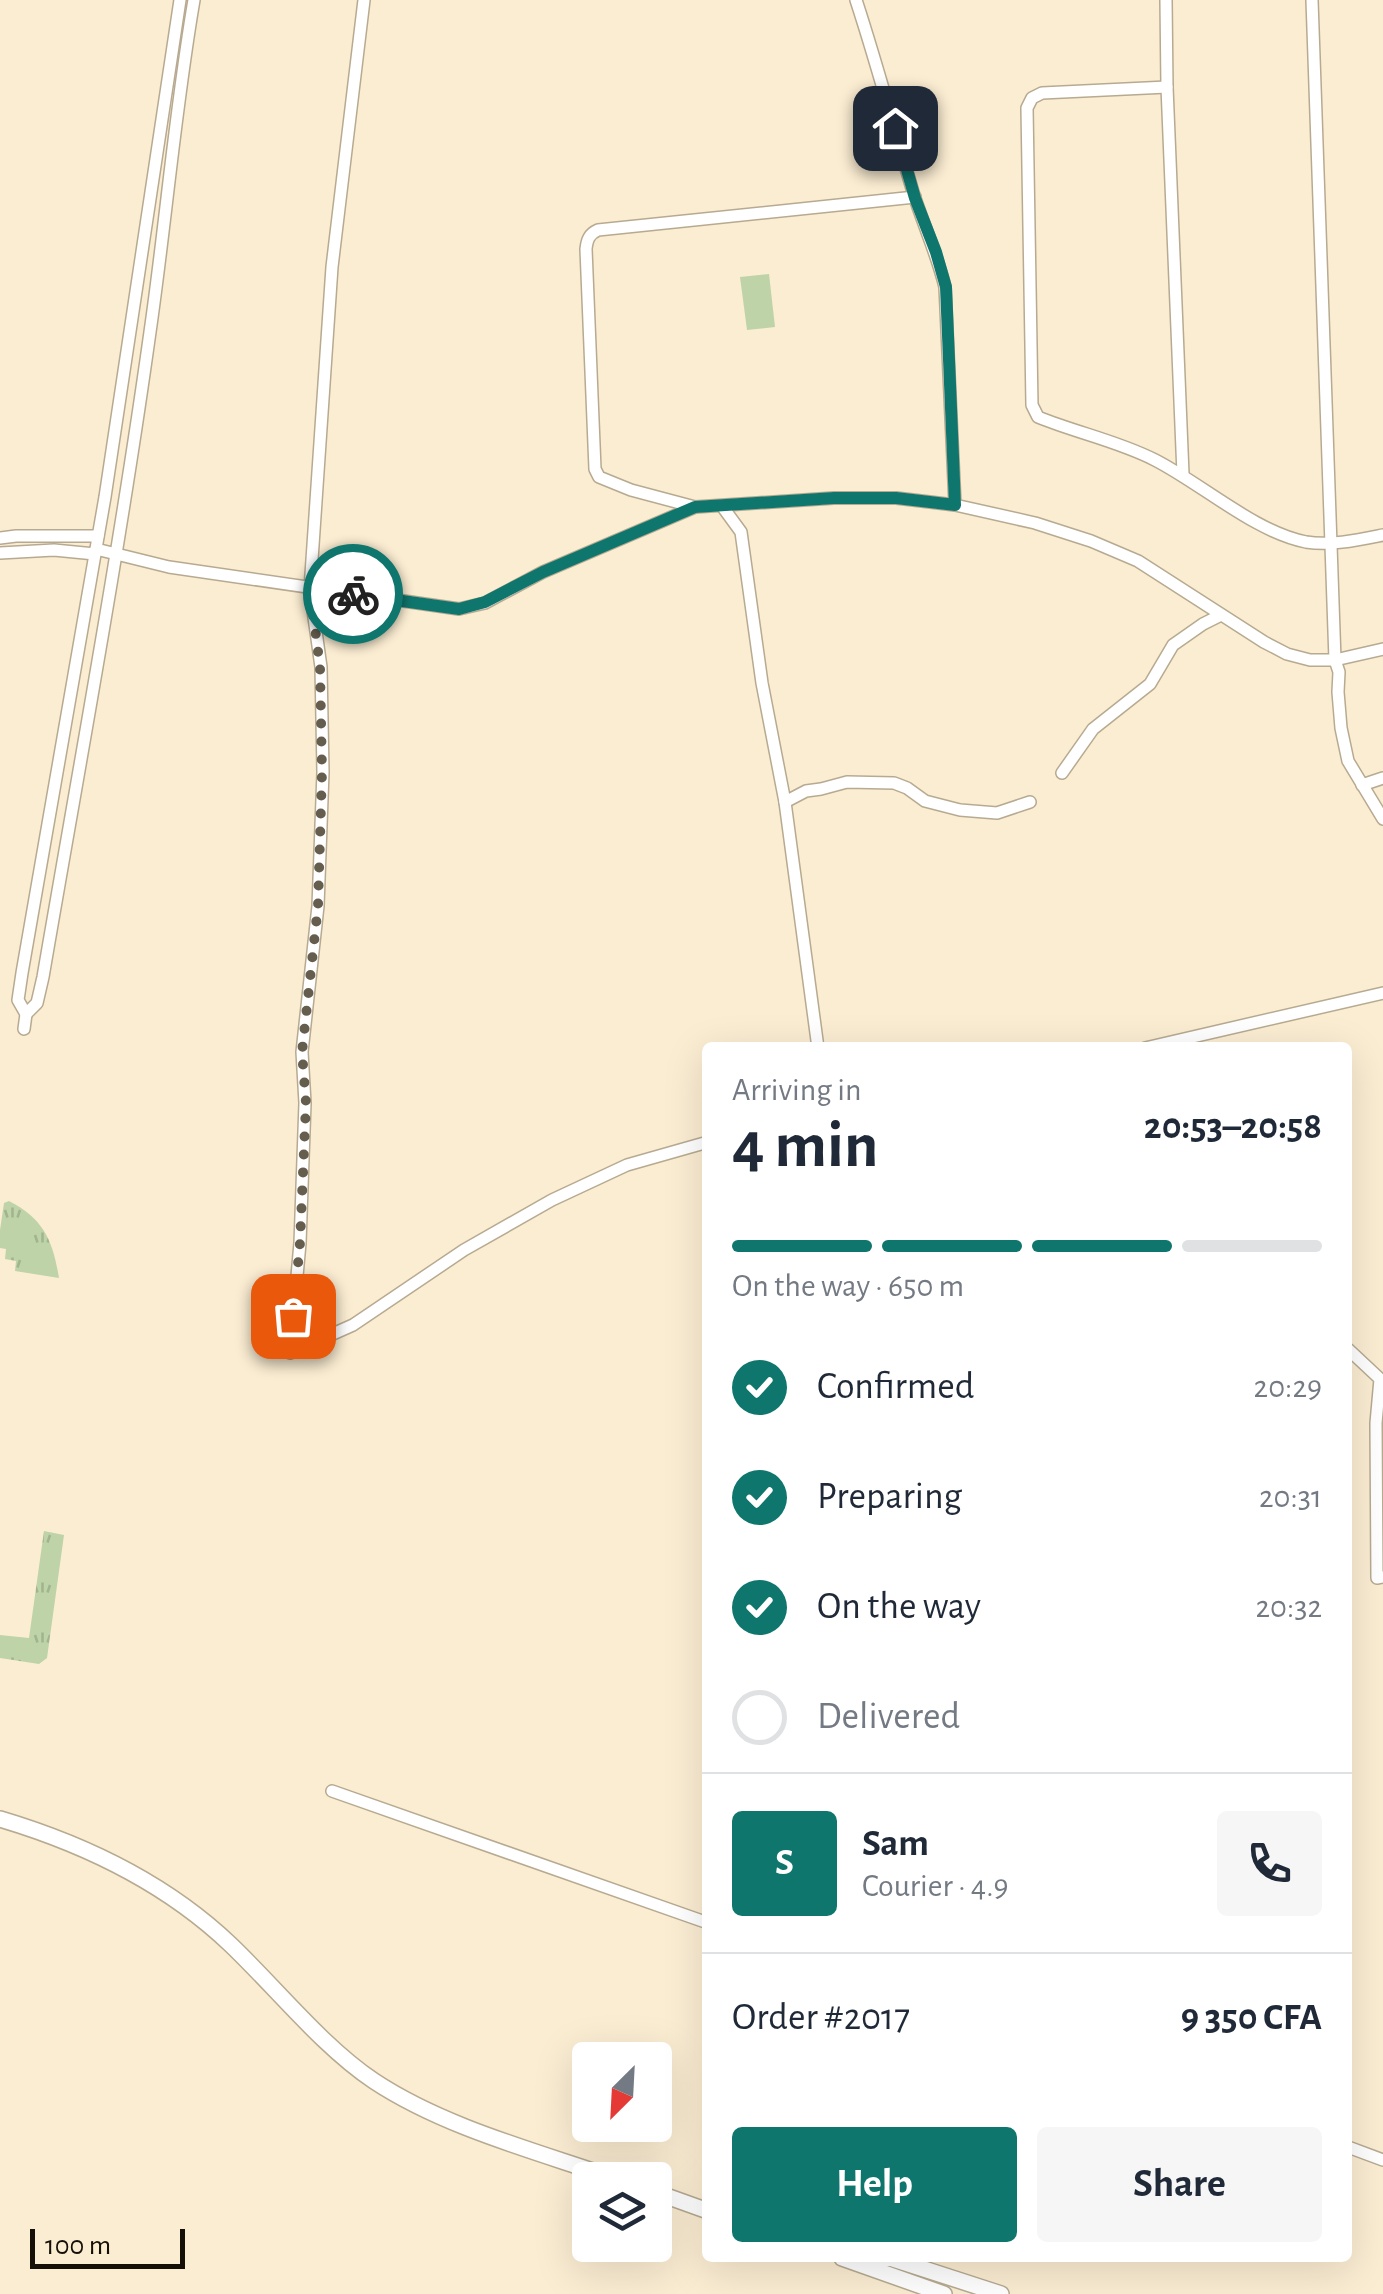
<!DOCTYPE html>
<html lang="en">
<head>
<meta charset="utf-8">
<style>
  :root { --surface:#fff; --page:#f6f6f7; --text:#1f2937; --muted:#747a83; --line:#e0e1e3; --accent:#0f766e }
  body { margin:0; font-family:"Alegreya Sans",sans-serif; background:var(--page); color:var(--text); height:100vh; display:flex; flex-direction:column; font-size:38px; white-space:nowrap }
  * { box-sizing:border-box; margin:0 }
  p { font-size:32px; color:var(--muted) }
  .icon { flex:none; width:55px; height:55px; fill:none; stroke:currentColor; stroke-width:2; stroke-linecap:round; stroke-linejoin:round }
  .map { position:relative; flex:1; overflow:hidden }
  .details { position:absolute; left:702px; top:1042px; width:650px; height:1220px; display:flex; flex-direction:column; background:var(--surface); border-radius:10px; box-shadow:0 10px 40px #0002 }
  .details>* { flex:none }
  .needle { width:65px; rotate:204deg }
  .tools { position:absolute; left:572px; top:2042px; display:grid; gap:20px }
  .tools a { display:grid; place-items:center; width:100px; height:100px; border-radius:10px; background:var(--surface); box-shadow:0 10px 40px #0002; font-size:50px }
  .scale { position:absolute; left:30px; bottom:25px; width:155px; box-sizing:border-box; padding-left:10px; border:5px solid #140f07; border-top:0; font-size:28px; line-height:35px; white-space:nowrap; color:#140f07; -webkit-text-stroke:8px #fbedd2; paint-order:stroke }
  .pin { position:absolute; display:grid; place-items:center; width:85px; height:85px; color:#fff; margin:-42px; border-radius:20px; box-shadow:0 5px 15px #0006 }
  .courier { position:absolute; display:grid; place-items:center; width:100px; height:100px; margin:-50px; border:8px solid #0f766e; border-radius:50%; background:#fff; color:#222; box-shadow:0 2px 12px #0007 }
  .overview em { font-style:normal; font-weight:700 }
  .overview div { display:flex; flex-direction:column-reverse }
  .overview { display:flex; align-items:center; justify-content:space-between; height:170px; padding:0 30px }
  h1 { font-size:65px; font-weight:700; line-height:75px }
  .bar { display:grid; grid-template-columns:repeat(4,1fr); gap:15px 10px; align-content:center; height:120px; padding:0 30px }
  .bar i { height:12px; border-radius:8px; background:var(--line) }
  .bar .selected { background:var(--accent) }
  .bar p { grid-column:span 4 }
  .line { display:flex; align-items:center; gap:25px; padding:0 30px; border-top:2px solid var(--line) }
  .line div { flex:1 }
  .round { display:grid; place-items:center; flex:none; width:105px; height:105px; border-radius:10px; background:var(--page) }
  ol { padding:0 30px; list-style:none }
  li { display:flex; align-items:center; gap:30px; height:110px }
  li p { margin-inline-start:auto }
  li .icon { padding:10px; border-radius:50%; background:var(--accent); color:#fff; stroke-width:4 }
  li:last-child { color:var(--muted) }
  li i { width:55px; height:55px; border:5px solid var(--line); border-radius:50% }
  .action { display:flex; gap:20px; margin-top:auto; padding:20px 30px }
  .action a { flex:1; height:115px; border-radius:10px; background:var(--accent); color:#fff; font-size:40px; font-weight:700; line-height:115px; text-align:center }
  .action a+a { background:var(--page); color:var(--text) }
  .map>svg:first-child { display:block }
  .grass { fill:url(#grass-tufts) }
  .pitch { fill:#bed3a7 }
  .lines { fill:none; stroke-linecap:round; stroke-linejoin:round }
  .street-casing { stroke:#b7aa91; stroke-width:14 }
  .secondary-casing { stroke:#b7aa91; stroke-width:18 }
  .street { stroke:#fff; stroke-width:11 }
  .secondary { stroke:#fff; stroke-width:15 }
  .done { stroke:#655d4e; stroke-width:10; stroke-dasharray:0 18 }
  .route { stroke:#0f766e; stroke-width:12 }
</style>
</head>
<body>
<div class="map">
<svg width="1383" height="2294" viewBox="0 0 1383 2294">
  <defs>
    <pattern id="grass-tufts" width="24" height="20" patternUnits="userSpaceOnUse" patternTransform="scale(2.5)"><rect width="24" height="20" fill="#bed3a7"/><path d="M3 7l-1-3M5 7V3M7 7l1-3M15 17l-1-3M17 17v-4M19 17l1-3" fill="none" stroke="#a2b48e"/></pattern>
  </defs>
  <rect width="100%" height="100%" fill="#fbedd2"/>
  <g class="grass">
    <path d="M9 1201C44 1219 53 1241 59 1278L15 1271 16 1261 5 1259 6 1249 0 1248V1230L4 1203Z"/>
    <polygon points="44,1531 64,1535 47,1658 39,1664 0,1658 0,1635 29,1638"/>
  </g>
  <polygon class="pitch" points="769,274 775,327 747,330 740,277"/>
  <g class="lines">
    <g class="street-casing">
      <g id="street">
        <polyline points="364,0 332,267 310,589 321,667 323,772 318,906 302,1052 305,1103 300,1243 290,1353 353,1325 464,1250 552,1200 627,1165 708,1142"/>
        <path d="M856 0C877 64 894 128 913 192 923 224 937 254 945 287L955 505"/>
        <polyline points="1166,0 1167,87 1183,474"/>
        <polyline points="1312,0 1335,660 1339,672 1338,692 1341,728 1348,761 1383,819"/>
        <path d="M1167 87 1042 93 1032 98 1027 108 1032 405 1038 417C1077 433 1118 441 1155 460 1202 484 1255 532 1306 542 1331 546 1358 540 1383 535"/>
        <path d="M915 197 598 230C589 234 587 240 586 249L595 469 599 477 631 490 695 507 834 498H896L955 505 1035 523 1091 541 1138 561 1264 642 1287 654 1310 660H1335L1383 649"/>
        <polyline points="722,506 741,532 762,683 785,802 818,1048"/>
        <polyline points="0,538 16,536 98,536"/>
        <polyline points="96,549 169,567 459,609 485,603 543,572 695,507"/>
        <polyline points="0,553 54,550 95,554"/>
        <polyline points="1062,773 1093,729 1150,684 1173,645 1203,624 1221,615"/>
        <polyline points="1362,785 1383,778"/>
        <polyline points="785,802 806,791 821,789 847,782 894,783 907,788 925,801 960,810 997,813 1030,802"/>
        <path d="M26 1014 37 1003 43 977C80 762 120 547 150 332 166 221 175 110 194 0"/>
        <polyline points="24,1029 26,1014 18,1000 22,973 105,497 180,0"/>
        <polyline points="1145,1048 1383,993"/>
        <polyline points="1348,1349 1380,1379 1376,1423 1377,1578 1383,1577"/>
        <polyline points="332,1791 708,1923"/>
        <polyline points="1348,2147 1383,2160"/>
      </g>
    </g>
    <g class="secondary-casing">
      <g id="secondary">
        <path d="M0 1819C84 1844 167 1884 231 1945 276 1988 323 2047 374 2081 445 2128 539 2152 619 2180"/>
        <polyline points="655,2192 708,2211"/>
        <polyline points="842,2258 944,2294"/>
        <polyline points="859,2263 890,2258 1001,2294"/>
      </g>
    </g>
    <use href="#street" class="street"/>
    <use href="#secondary" class="secondary"/>
  </g>
  <g class="lines">
    <polyline class="done" points="293,1316 300,1243 306,1103 302,1052 318,906 322,772 320,667 310,589 353,594"/>
    <polyline class="route" points="353,594 459,609 485,602 543,572 695,507 834,498 896,498 955,505 946,287 936,252 915,198 895,128"/>
  </g>
</svg>
<div class="tools">
<a><svg class="needle" viewBox="-14 -14 28 28"><path d="M0-13l5 13h-10z" fill="#e53935"/><path d="M0 13l5-13h-10z" fill="#747a83"/></svg></a>
<a><svg class="icon" aria-label="layers" viewBox="0 0 24 24"><path d="M12 4l9 5-9 5-9-5zM3 14l9 5 9-5"/></svg></a>
</div>
<div class="scale">100 m</div>
<div class="pin" style="left:293px;top:1316px;background:#ea580c"><svg class="icon" aria-label="bag" viewBox="0 0 24 24"><path d="M5 8h14l-1 12H6zM9 8a3 3 0 0 1 6 0"/></svg></div>
<div class="pin" style="left:895px;top:128px;background:#1f2937"><svg class="icon" aria-label="home" viewBox="0 0 24 24"><path d="M3 11l9-7 9 7M6 9v11h12V9"/></svg></div>
<div class="courier" style="left:353px;top:594px"><svg class="icon" aria-label="bike" viewBox="0 0 24 24"><circle cx="6" cy="16" r="4"/><circle cx="18" cy="16" r="4"/><path d="M6 16l4-8h5l3 8M10 8l3 8H6M13 5h3"/></svg></div>
<section class="details">
<div class="overview"><div><h1>4 min</h1><p>Arriving in</p></div><em>20:53–20:58</em></div>
<div class="bar"><i class="selected"></i><i class="selected"></i><i class="selected"></i><i></i><p>On the way · 650 m</p></div>
<ol>
<li><svg class="icon" aria-label="check" viewBox="0 0 24 24"><path d="M5 12l5 5 9-10"/></svg>Confirmed<p>20:29</p></li>
<li><svg class="icon" aria-label="check" viewBox="0 0 24 24"><path d="M5 12l5 5 9-10"/></svg>Preparing<p>20:31</p></li>
<li><svg class="icon" aria-label="check" viewBox="0 0 24 24"><path d="M5 12l5 5 9-10"/></svg>On the way<p>20:32</p></li>
<li><i></i>Delivered</li>
</ol>
<div class="line" style="height:180px"><b class="round" style="background:var(--accent);color:#fff">S</b><div><b>Sam</b><p>Courier · 4.9</p></div><a class="round"><svg class="icon" aria-label="phone" viewBox="0 0 24 24"><path d="M5 4h4l2 5-3 2q2 4 5 5l2-3 5 2v4C11 20 4 13 5 4z"/></svg></a></div>
<div class="line" style="height:130px"><div>Order #2017</div><b>9 350 CFA</b></div>
<div class="action"><a>Help</a><a>Share</a></div>
</section>
</div>
</body>
</html>
